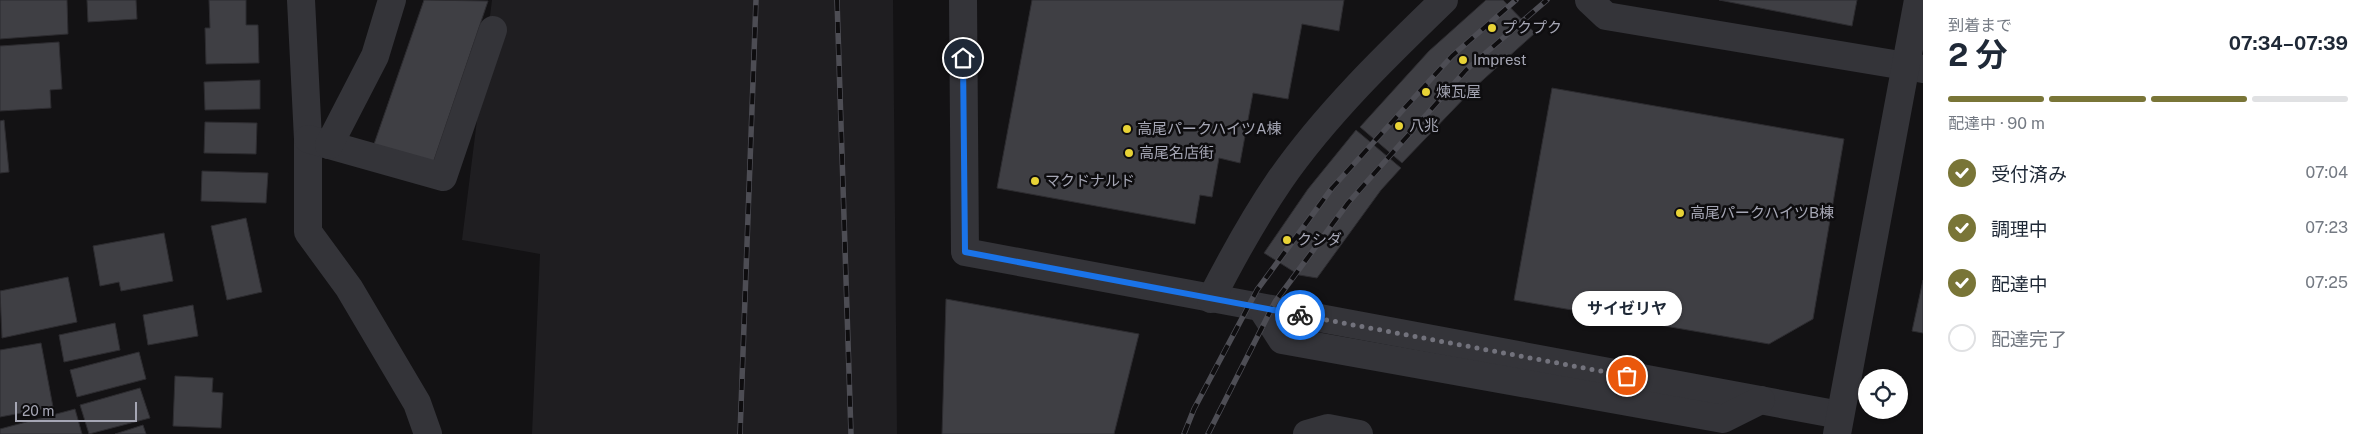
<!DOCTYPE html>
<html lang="ja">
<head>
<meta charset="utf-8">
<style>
  :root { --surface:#fff; --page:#f6f6f7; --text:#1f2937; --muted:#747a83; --line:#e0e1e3; --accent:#797537 }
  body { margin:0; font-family:"Public Sans","Noto Sans JP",sans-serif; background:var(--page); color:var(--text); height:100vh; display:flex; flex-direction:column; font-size:19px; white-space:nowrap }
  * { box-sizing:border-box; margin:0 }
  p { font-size:16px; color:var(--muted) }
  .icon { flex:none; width:28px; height:28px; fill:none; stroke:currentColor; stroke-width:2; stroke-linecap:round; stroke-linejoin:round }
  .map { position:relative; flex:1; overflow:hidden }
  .details { display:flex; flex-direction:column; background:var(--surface); width:450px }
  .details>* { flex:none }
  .controls { position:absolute; left:1858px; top:369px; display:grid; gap:10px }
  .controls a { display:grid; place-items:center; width:50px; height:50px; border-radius:50%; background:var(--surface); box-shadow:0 1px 4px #0004; font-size:25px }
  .scale { position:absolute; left:15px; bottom:12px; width:122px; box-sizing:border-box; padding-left:5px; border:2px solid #a5a6b4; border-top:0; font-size:14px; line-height:18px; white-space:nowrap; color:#a5a6b4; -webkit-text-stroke:4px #0e0d0f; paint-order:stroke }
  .pin { position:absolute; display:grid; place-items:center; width:42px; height:42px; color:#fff; margin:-21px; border:2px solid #fff; border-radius:50%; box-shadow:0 1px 5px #0007 }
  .courier { position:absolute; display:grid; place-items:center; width:50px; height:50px; margin:-25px; border:4px solid #1a73e8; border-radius:50%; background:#fff; color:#222; box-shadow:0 1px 6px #0007 }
  .bubble { position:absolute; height:35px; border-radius:18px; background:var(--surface); box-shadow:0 1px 4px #0004; font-size:16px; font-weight:700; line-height:35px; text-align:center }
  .summary em { font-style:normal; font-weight:700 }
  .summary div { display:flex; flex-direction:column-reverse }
  .summary { display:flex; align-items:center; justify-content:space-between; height:85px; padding:0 25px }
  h1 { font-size:32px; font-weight:700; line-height:38px }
  .bar { display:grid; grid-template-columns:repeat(4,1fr); gap:8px 5px; align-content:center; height:60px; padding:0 25px }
  .bar i { height:6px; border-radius:4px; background:var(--line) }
  .bar .on { background:var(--accent) }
  .bar p { grid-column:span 4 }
  ol { padding:0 25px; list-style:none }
  li { display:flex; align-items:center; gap:15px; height:55px }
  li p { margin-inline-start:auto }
  li .icon { padding:5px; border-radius:50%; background:var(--accent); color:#fff; stroke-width:4 }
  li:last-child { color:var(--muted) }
  li i { width:28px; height:28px; border:2px solid var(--line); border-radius:50% }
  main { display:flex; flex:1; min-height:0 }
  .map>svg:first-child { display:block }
  .built { fill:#1f1e21 }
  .building { fill:#3f3f44; stroke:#2d2c30 }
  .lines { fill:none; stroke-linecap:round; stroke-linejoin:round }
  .minor { stroke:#343439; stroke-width:28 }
  .rail-casing { stroke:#4d4d54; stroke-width:5.5 }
  .rail { stroke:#0e0d0f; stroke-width:4; stroke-dasharray:11; stroke-linecap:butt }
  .done { stroke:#72727c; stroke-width:5; stroke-dasharray:0 9 }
  .route { stroke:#1a73e8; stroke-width:6 }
  .poi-dot { fill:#e8d336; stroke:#0e0d0f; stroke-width:2 }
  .labels { text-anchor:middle; stroke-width:5; stroke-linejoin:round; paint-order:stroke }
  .poi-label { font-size:15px; fill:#a5a6b4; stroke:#0e0d0f; text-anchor:start }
</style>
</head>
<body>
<main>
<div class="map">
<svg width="1923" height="434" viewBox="0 0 1923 434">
  <rect width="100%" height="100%" fill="#131214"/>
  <polygon class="built" points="492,0 893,0 897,434 532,434 540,254 462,240"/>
  <g class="building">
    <polygon points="0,0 67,0 68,34 0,39"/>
    <polygon points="87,0 136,0 137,19 88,22"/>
    <polygon points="209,0 246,0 246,25 258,25 259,63 206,64 205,28 210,28"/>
    <polygon points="424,0 488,1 432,166 373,147"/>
    <polygon points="1032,0 1344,0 1339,31 1302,24 1288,99 1253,93 1240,163 1219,158 1212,197 1200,195 1195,224 997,188"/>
    <polygon points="1486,0 1503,0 1535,33 1474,88 1402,163 1360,127 1429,51"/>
    <polygon points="1719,0 1857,0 1852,26"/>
    <polygon points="59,42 62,89 50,90 51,108 0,111 0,46"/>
    <polygon points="260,80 260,109 205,110 204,82"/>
    <polygon points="1552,88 1844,139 1813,319 1769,344 1514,300"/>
    <polygon points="4,120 9,172 0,173 0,121"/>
    <polygon points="205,122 257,123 256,154 204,153"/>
    <polygon points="1356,130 1401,168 1381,190 1317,278 1299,275 1264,253 1308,189"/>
    <polygon points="202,171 268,173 266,203 201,201"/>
    <polygon points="246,218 262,292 227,300 211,226"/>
    <polygon points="164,233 173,281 121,291 119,282 100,286 93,246"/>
    <polygon points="68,277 77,322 2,338 0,291"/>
    <polygon points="1923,280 1923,333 1912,331"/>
    <polygon points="946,299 1139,334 1114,434 942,434"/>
    <polygon points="193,305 198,336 148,345 143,315"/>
    <polygon points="115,323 120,350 64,362 59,335"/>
    <polygon points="41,343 53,407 0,417 0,350"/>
    <polygon points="139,352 146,379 77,397 70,370"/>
    <polygon points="175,376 213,378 212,392 223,393 221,428 173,426"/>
    <polygon points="140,388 150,418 89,434 80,405"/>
    <polygon points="75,409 82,434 0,434 0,429"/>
    <polygon points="143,425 146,434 115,434"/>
  </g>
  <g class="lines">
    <g class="minor">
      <polyline points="301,0 308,139 308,232 349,288 417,403 428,434"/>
      <polyline points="963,0 965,252 1840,415"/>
      <polyline points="1589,0 1606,16 1923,69"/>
      <polyline points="308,139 443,177 493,30"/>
      <polyline points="329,145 375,56 392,0"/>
      <path d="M1211 299C1232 258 1254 218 1280 180 1326 114 1386 56 1444 0"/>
      <polyline points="1262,309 1282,340 1723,419 1761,400"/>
      <polyline points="1307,434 1328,428 1359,434"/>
      <polyline points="1837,434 1918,0"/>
    </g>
    <g class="rail-casing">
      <g id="rail">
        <polyline points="837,0 851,434"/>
        <polyline points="740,434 756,0"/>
        <polyline points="1184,434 1194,409 1257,290 1332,188 1452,56 1516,0"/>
        <polyline points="1208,434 1275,302 1348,203 1466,70 1547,0"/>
      </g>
    </g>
    <use href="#rail" class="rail"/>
  </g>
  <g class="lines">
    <polyline class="done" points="1300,315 1627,376"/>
    <polyline class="route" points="963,58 965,252 1300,315"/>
  </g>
  <g class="poi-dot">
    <circle cx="1492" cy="28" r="5"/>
    <circle cx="1463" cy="60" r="5"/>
    <circle cx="1426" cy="92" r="5"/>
    <circle cx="1399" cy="126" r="5"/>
    <circle cx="1127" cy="129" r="5"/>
    <circle cx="1129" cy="153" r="5"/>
    <circle cx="1035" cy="181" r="5"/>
    <circle cx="1680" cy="213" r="5"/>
    <circle cx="1287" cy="240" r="5"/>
  </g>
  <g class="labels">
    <g class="poi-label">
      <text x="1502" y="33">プクプク</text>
      <text x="1473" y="65">Imprest</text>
      <text x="1436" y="97">煉瓦屋</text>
      <text x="1409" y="131">八兆</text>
      <text x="1137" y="134">高尾パークハイツA棟</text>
      <text x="1139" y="158">高尾名店街</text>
      <text x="1045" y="186">マクドナルド</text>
      <text x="1690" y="218">高尾パークハイツB棟</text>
      <text x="1297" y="245">クシダ</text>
    </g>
  </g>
</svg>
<div class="controls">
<a><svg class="icon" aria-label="locate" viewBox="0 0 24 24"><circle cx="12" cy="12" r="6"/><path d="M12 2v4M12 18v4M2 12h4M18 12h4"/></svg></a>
</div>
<div class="scale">20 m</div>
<div class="pin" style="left:1627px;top:376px;background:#ea580c"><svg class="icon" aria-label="bag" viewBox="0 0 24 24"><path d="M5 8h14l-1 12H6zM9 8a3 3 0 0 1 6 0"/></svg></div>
<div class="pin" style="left:963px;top:58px;background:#1f2937"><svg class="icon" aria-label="home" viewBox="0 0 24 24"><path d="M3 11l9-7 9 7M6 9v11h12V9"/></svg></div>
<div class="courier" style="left:1300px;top:315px"><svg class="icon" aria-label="bike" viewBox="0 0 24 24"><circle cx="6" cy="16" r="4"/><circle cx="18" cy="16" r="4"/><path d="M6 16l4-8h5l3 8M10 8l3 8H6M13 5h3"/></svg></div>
<div class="bubble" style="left:1572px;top:291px;width:110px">サイゼリヤ</div>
</div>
<section class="details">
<div class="summary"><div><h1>2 分</h1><p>到着まで</p></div><em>07:34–07:39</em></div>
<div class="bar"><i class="on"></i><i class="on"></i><i class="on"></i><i></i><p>配達中 · 90 m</p></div>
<ol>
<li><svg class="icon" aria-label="check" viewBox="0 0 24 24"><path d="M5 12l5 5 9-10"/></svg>受付済み<p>07:04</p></li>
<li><svg class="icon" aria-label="check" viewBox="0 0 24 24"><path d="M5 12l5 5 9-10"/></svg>調理中<p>07:23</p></li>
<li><svg class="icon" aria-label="check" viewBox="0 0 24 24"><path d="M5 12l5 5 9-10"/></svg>配達中<p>07:25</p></li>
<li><i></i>配達完了</li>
</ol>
</section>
</main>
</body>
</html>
